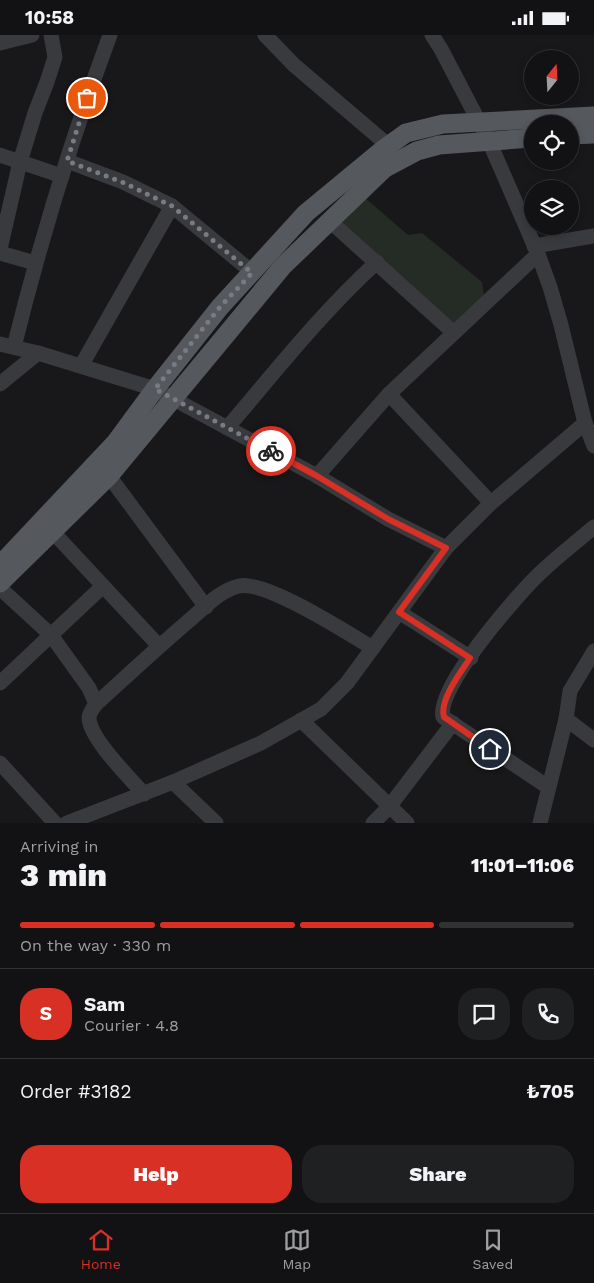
<!DOCTYPE html>
<html lang="en">
<head>
<meta charset="utf-8">
<style>
  :root { --surface:#121214; --page:#1f2022; --text:#f1f3f6; --muted:#9c9ea0; --line:#313234; --accent:#d93025 }
  body { margin:0; font-family:"Work Sans",sans-serif; background:var(--page); color:var(--text); height:100vh; display:flex; flex-direction:column; font-size:19px; white-space:nowrap }
  * { box-sizing:border-box; margin:0 }
  p { font-size:16px; color:var(--muted) }
  .icon { flex:none; width:28px; height:28px; fill:none; stroke:currentColor; stroke-width:2; stroke-linecap:round; stroke-linejoin:round }
  .map { position:relative; height:788px; overflow:hidden }
  .panel { display:flex; flex-direction:column; background:var(--surface); flex:1 }
  .panel>* { flex:none }
  .needle { width:32px; rotate:18deg }
  .buttons { position:absolute; left:524px; top:15px; display:grid; gap:10px }
  .buttons a { display:grid; place-items:center; width:55px; height:55px; border-radius:50%; background:var(--surface); box-shadow:0 2px 8px #0003,0 0 0 1px var(--line); font-size:25px }
  .pin { position:absolute; display:grid; place-items:center; width:42px; height:42px; color:#fff; margin:-21px; border:2px solid #fff; border-radius:50%; box-shadow:0 1px 5px #0007 }
  .courier { position:absolute; display:grid; place-items:center; width:50px; height:50px; margin:-25px; border:4px solid #d93025; border-radius:50%; background:#fff; color:#222; box-shadow:0 1px 6px #0007 }
  .overview em { font-style:normal; font-weight:800 }
  .overview div { display:flex; flex-direction:column-reverse }
  .overview { display:flex; align-items:center; justify-content:space-between; height:85px; padding:0 20px }
  h1 { font-size:32px; font-weight:800; line-height:38px }
  .bar { display:grid; grid-template-columns:repeat(4,1fr); gap:8px 5px; align-content:center; height:60px; padding:0 20px }
  .bar i { height:6px; border-radius:4px; background:var(--line) }
  .bar .active { background:var(--accent) }
  .bar p { grid-column:span 4 }
  .line { display:flex; align-items:center; gap:12px; padding:0 20px; border-top:1px solid var(--line) }
  .line div { flex:1 }
  .round { display:grid; place-items:center; flex:none; width:52px; height:52px; border-radius:20px; background:var(--page) }
  .action { display:flex; gap:10px; margin-top:auto; padding:10px 20px }
  .action a { flex:1; height:58px; border-radius:20px; background:var(--accent); color:#fff; font-size:20px; font-weight:800; line-height:58px; text-align:center }
  .action a+a { background:var(--page); color:var(--text) }
  .status { display:flex; justify-content:space-between; align-items:center; height:35px; padding:0 25px; background:var(--surface); direction:ltr }
  .status svg { height:14px; fill:currentColor }
  .tabs { display:flex; justify-content:space-around; align-items:center; height:70px; border-top:1px solid var(--line); background:var(--surface); font-size:14px; color:var(--muted) }
  .tabs a { display:grid; justify-items:center; gap:2px }
  .tabs .active { color:var(--accent) }
  .map>svg:first-child { display:block }
  .green { fill:#242c25 }
  .lines { fill:none; stroke-linecap:round; stroke-linejoin:round }
  .minor { stroke:#393a3e; stroke-width:15 }
  .major { stroke:#55585d; stroke-width:19 }
  .done { stroke:#787b81; stroke-width:5; stroke-dasharray:0 9 }
  .route { stroke:#d93025; stroke-width:6 }
</style>
</head>
<body>
<div class="status"><b>10:58</b><svg viewBox="0 0 49 12"><path d="M0 12V9h3v3zM5 12V6h3v6zM10 12V3h3v9zM15 12V0h3v12zM26 1h20v11H26zM47 4h2v5h-2z"/></svg></div>
<div class="map">
<svg width="594" height="788" viewBox="0 0 594 788">
  <rect width="100%" height="100%" fill="#18181a"/>
  <polygon class="green" points="364,162 408,200 422,198 482,247 484,260 455,292 341,186"/>
  <g class="lines">
    <g class="minor">
      <polyline points="265,0 294,30 389,111"/>
      <polyline points="432,0 441,14 489,106 538,219 550,252 561,290 585,388 594,411"/>
      <polyline points="0,8 32,0"/>
      <polyline points="0,120 62,141"/>
      <polyline points="67,126 123,147 172,171 252,237"/>
      <polyline points="331,187 454,298"/>
      <polyline points="534,211 594,201"/>
      <polyline points="0,214 20,127 35,78 47,47 55,22 51,0"/>
      <polyline points="0,218 35,228"/>
      <polyline points="0,309 38,318 155,354 317,441 388,484 446,513"/>
      <path d="M14 312C40 207 72 102 110 0"/>
      <polyline points="81,331 172,171"/>
      <polyline points="0,349 38,318"/>
      <polyline points="389,359 491,468"/>
      <path d="M227 393C275 337 322 277 377 227"/>
      <polyline points="109,441 206,572"/>
      <polyline points="317,441 389,359 538,219"/>
      <polyline points="52,496 159,611"/>
      <polyline points="0,553 51,600 89,653 96,669"/>
      <polyline points="399,577 471,623"/>
      <polyline points="0,648 103,551"/>
      <polyline points="566,684 594,705"/>
      <polyline points="301,685 407,788"/>
      <polyline points="0,728 55,788"/>
      <polyline points="173,747 216,788"/>
      <path d="M548 752 443 682C435 654 515 563 536 542 554 524 575 508 594 492"/>
      <path d="M144 759C130 743 90 704 89 683 89 678 93 673 96 669 128 640 159 611 192 583 206 571 221 555 239 551 266 545 347 598 373 613"/>
      <polyline points="67,788 173,747 261,708 321,674 347,648 446,513 491,468 585,388"/>
      <polyline points="373,788 389,772 453,688"/>
      <polyline points="540,788 566,684 570,656 594,616"/>
    </g>
    <g class="major">
      <polyline points="570,100 594,99"/>
      <polyline points="0,530 116,407 155,354 220,272 306,178 381,116 406,98 443,89 594,81"/>
      <polyline points="0,548 109,441 283,231 385,133 417,116 439,110 532,103"/>
    </g>
  </g>
  <g class="lines">
    <polyline class="done" points="87,63 67,126 122,147 172,171 252,238 220,272 155,354 271,416"/>
    <path class="route" d="M271 416 317 441 388 484 446 513 399 577 470 623C461 637 439 665 444 682L490 714"/>
  </g>
</svg>
<div class="buttons">
<a><svg class="needle" viewBox="-14 -14 28 28"><path d="M0-13l5 13h-10z" fill="#e53935"/><path d="M0 13l5-13h-10z" fill="#9c9ea0"/></svg></a>
<a><svg class="icon" aria-label="locate" viewBox="0 0 24 24"><circle cx="12" cy="12" r="6"/><path d="M12 2v4M12 18v4M2 12h4M18 12h4"/></svg></a>
<a><svg class="icon" aria-label="layers" viewBox="0 0 24 24"><path d="M12 4l9 5-9 5-9-5zM3 14l9 5 9-5"/></svg></a>
</div>
<div class="pin" style="left:87px;top:63px;background:#ea580c"><svg class="icon" aria-label="bag" viewBox="0 0 24 24"><path d="M5 8h14l-1 12H6zM9 8a3 3 0 0 1 6 0"/></svg></div>
<div class="pin" style="left:490px;top:714px;background:#1f2937"><svg class="icon" aria-label="home" viewBox="0 0 24 24"><path d="M3 11l9-7 9 7M6 9v11h12V9"/></svg></div>
<div class="courier" style="left:271px;top:416px"><svg class="icon" aria-label="bike" viewBox="0 0 24 24"><circle cx="6" cy="16" r="4"/><circle cx="18" cy="16" r="4"/><path d="M6 16l4-8h5l3 8M10 8l3 8H6M13 5h3"/></svg></div>
</div>
<section class="panel">
<div class="overview"><div><h1>3 min</h1><p>Arriving in</p></div><em>11:01–11:06</em></div>
<div class="bar"><i class="active"></i><i class="active"></i><i class="active"></i><i></i><p>On the way · 330 m</p></div>
<div class="line" style="height:90px"><b class="round" style="background:var(--accent);color:#fff">S</b><div><b>Sam</b><p>Courier · 4.8</p></div><a class="round"><svg class="icon" aria-label="chat" viewBox="0 0 24 24"><path d="M4 5h16v11H9l-5 4z"/></svg></a><a class="round"><svg class="icon" aria-label="phone" viewBox="0 0 24 24"><path d="M5 4h4l2 5-3 2q2 4 5 5l2-3 5 2v4C11 20 4 13 5 4z"/></svg></a></div>
<div class="line" style="height:65px"><div>Order #3182</div><b>₺705</b></div>
<div class="action"><a>Help</a><a>Share</a></div>
</section>
<nav class="tabs">
<a class="active"><svg class="icon" aria-label="home" viewBox="0 0 24 24"><path d="M3 11l9-7 9 7M6 9v11h12V9"/></svg>Home</a>
<a><svg class="icon" aria-label="map" viewBox="0 0 24 24"><path d="M3 6l6-2 6 2 6-2v14l-6 2-6-2-6 2zM9 4v14M15 6v14"/></svg>Map</a>
<a><svg class="icon" aria-label="saved" viewBox="0 0 24 24"><path d="M7 4h10v16l-5-4-5 4z"/></svg>Saved</a>
</nav>
</body>
</html>
